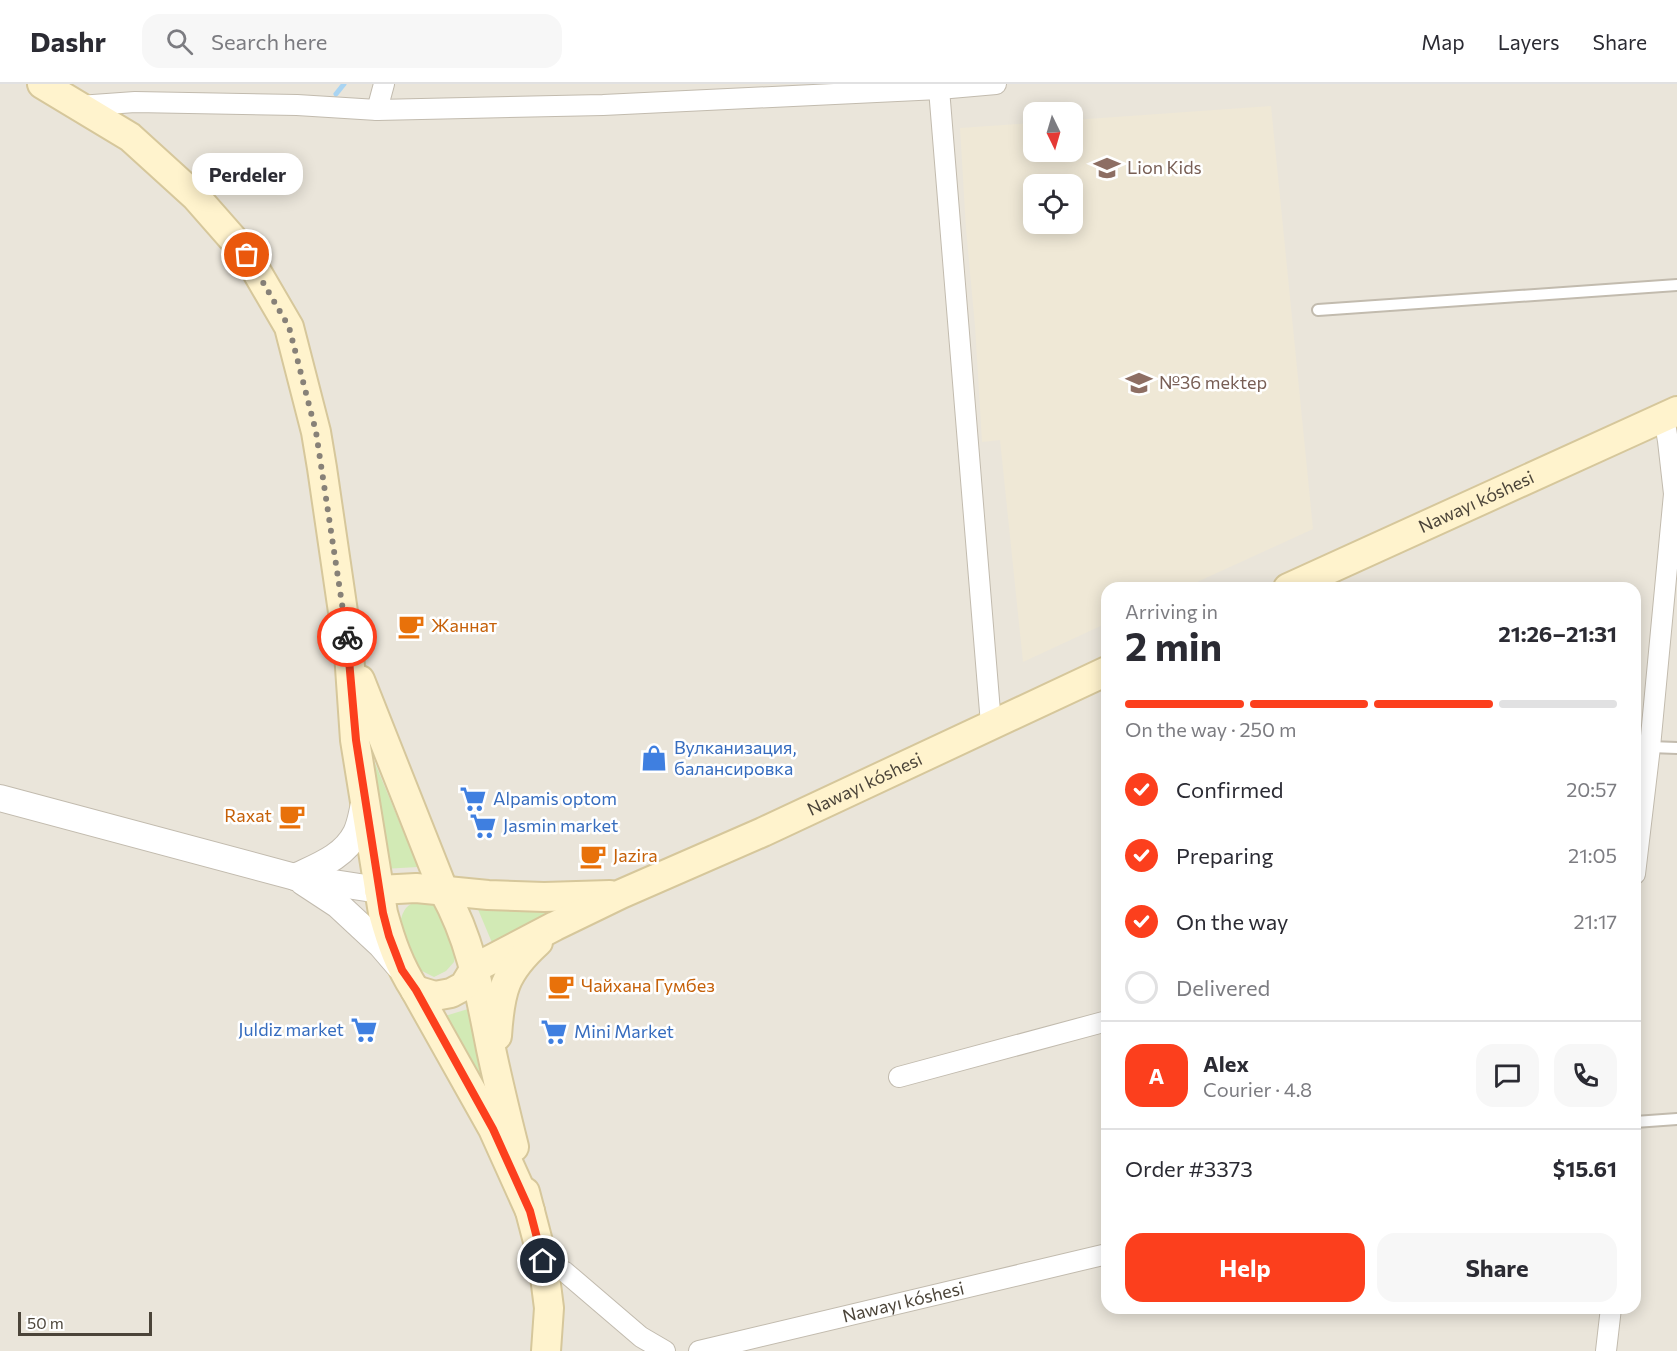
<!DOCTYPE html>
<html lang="en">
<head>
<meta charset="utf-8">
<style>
  :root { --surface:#fff; --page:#f7f7f7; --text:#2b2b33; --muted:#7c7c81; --line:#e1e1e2; --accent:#fc3f1d }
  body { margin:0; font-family:Commissioner,sans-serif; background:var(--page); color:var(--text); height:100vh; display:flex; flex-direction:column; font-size:22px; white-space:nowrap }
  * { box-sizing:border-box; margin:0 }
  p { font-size:20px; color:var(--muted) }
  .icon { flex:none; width:33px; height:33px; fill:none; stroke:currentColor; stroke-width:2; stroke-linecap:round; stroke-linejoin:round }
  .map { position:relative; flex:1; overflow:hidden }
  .panel { position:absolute; left:1101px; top:498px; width:540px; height:732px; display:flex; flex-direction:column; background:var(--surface); border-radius:18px; box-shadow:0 3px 15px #0003 }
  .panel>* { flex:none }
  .needle { width:39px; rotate:175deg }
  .controls { position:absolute; left:1023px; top:18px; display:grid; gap:12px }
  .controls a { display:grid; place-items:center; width:60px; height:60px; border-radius:12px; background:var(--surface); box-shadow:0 3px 15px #0003; font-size:30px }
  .scale { position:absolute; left:18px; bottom:15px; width:134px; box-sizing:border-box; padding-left:6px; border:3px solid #4b4439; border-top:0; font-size:16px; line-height:21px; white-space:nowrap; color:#4b4439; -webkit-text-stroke:4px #fff; paint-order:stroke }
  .pin { position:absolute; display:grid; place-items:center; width:51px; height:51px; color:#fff; margin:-26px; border:3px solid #fff; border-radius:50%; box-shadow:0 2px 6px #0007 }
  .courier { position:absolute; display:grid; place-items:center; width:60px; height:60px; margin:-30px; border:4px solid #fc3f1d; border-radius:50%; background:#fff; color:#222; box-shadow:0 2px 8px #0007 }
  .bubble { position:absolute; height:42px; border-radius:18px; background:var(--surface); box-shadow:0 3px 15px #0003; font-size:20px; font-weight:700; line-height:42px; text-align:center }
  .overview em { font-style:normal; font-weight:700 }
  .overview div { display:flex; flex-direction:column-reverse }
  .overview { display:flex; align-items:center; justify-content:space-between; height:102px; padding:0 24px }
  h1 { font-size:39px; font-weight:700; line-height:45px }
  .bar { display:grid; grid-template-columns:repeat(4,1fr); gap:9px 6px; align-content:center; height:72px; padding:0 24px }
  .bar i { height:8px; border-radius:4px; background:var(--line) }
  .bar .current { background:var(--accent) }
  .bar p { grid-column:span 4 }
  .line { display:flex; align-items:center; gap:15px; padding:0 24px; border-top:2px solid var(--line) }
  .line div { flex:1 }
  .round { display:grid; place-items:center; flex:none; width:63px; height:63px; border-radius:18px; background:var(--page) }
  ol { padding:0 24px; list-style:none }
  li { display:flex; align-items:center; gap:18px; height:66px }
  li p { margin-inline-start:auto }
  li .icon { padding:6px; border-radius:50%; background:var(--accent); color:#fff; stroke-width:4 }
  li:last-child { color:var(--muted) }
  li i { width:33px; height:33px; border:3px solid var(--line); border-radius:50% }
  .cta { display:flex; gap:12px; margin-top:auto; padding:12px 24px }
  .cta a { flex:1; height:69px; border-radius:18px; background:var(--accent); color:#fff; font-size:24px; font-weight:700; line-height:69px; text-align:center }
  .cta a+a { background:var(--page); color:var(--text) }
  header { display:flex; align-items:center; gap:36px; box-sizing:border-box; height:84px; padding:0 30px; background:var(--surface); border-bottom:2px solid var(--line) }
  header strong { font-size:28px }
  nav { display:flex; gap:33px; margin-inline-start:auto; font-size:21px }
  .search { width:420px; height:54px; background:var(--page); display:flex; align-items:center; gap:15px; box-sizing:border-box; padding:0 21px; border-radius:18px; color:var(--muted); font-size:22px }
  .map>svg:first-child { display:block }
  .residential { fill:#eae5da; fill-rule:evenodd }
  .education { fill:#efe8d6; fill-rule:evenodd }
  .green { fill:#d2eab5 }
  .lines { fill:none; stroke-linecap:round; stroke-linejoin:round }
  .stream { stroke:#a9d4f2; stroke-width:5 }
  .service-casing { stroke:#c2bbae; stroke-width:14 }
  .minor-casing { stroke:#c2bbae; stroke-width:22 }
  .tertiary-casing { stroke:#c2bbae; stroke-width:28 }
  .secondary-casing { stroke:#d6c79b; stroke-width:32 }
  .service { stroke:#fff; stroke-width:10 }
  .minor { stroke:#fff; stroke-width:20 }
  .tertiary { stroke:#fff; stroke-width:26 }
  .secondary { stroke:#fff3cd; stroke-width:28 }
  .done { stroke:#878178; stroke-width:6; stroke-dasharray:0 10.8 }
  .route { stroke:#fc3f1d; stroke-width:8 }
  .labels { text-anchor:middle; stroke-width:5; stroke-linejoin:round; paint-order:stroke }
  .education-label { font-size:18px; fill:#785e54; stroke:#fff; text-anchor:start }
  .street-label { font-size:18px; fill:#4b4439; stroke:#fff }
  .food-label { font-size:18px; fill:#c56008; stroke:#fff; text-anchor:start }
  .shop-label { font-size:18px; fill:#366cbe; stroke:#fff; text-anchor:start }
</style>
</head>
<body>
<header>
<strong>Dashr</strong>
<div class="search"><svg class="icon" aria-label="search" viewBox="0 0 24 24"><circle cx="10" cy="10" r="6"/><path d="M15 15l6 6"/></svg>Search here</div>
<nav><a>Map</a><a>Layers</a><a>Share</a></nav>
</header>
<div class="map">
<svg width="1677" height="1267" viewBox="0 0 1677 1267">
  <rect width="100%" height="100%" fill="#f6f3ec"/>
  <path class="residential" d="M0 0H1677V1267H0ZM1034 28H1072V68H1034ZM1034 100H1072V140H1034ZM1107 504H1635V1224H1107Z"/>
  <path class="education" d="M1271 22 1313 445 1184 504H1107V539L1023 578 1000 356 982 358 975 242 966 145 960 44 1033 39 1034 68H1072L1073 36ZM1072 100V140H1034V100Z"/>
  <g class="green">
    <polygon points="365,655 418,783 383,785"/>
    <path d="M427 816 438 821 456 866 454 878 446 887 434 893 418 885 399 842C404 823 406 819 427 816Z"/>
    <polygon points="477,823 563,824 493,861"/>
    <polygon points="468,925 487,1008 445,932"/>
  </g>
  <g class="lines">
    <polyline class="stream" points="336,10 344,0"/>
    <g class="service-casing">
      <g id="service">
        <polyline points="1318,226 1677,201"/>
        <polyline points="1650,663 1677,664"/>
        <polyline points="1635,1038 1677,1035"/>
      </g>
    </g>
    <g class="minor-casing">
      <g id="minor">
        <polyline points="939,5 991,640"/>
        <polyline points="79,22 135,18 297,21 377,26 603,21 939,5 996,0"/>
        <polyline points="377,26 384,0"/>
        <polyline points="1635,790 1650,663 1674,410 1668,357 1664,333"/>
        <polyline points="899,993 1107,937"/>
        <polyline points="543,1177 565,1188 641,1253 665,1267"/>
        <path id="s1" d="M699 1267 1107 1170"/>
        <polyline points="1606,1267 1611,1224"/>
      </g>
    </g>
    <g class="tertiary-casing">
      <g id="tertiary">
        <polyline points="0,714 295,793 379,806"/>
        <path d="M295 793C318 782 344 773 356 749 361 739 362 727 365 716"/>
        <polyline points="303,798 338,821 381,861 399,882"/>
      </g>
    </g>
    <g class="secondary-casing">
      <g id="secondary">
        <path d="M42 0 130 53 196 113 247 171 289 243 316 348 322 384 349 569 355 656 383 829C391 858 399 881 415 906L493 1045 530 1127"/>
        <path id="s2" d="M1288 504 1677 327"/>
        <path d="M360 596 444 808C472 858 480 910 491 965 498 998 506 1031 514 1063"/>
        <polyline points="379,806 416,804 488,811 544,813 610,811"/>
        <path id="s3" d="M415 906 435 912 451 909 464 902 475 884 555 842 621 810 763 748 1107 587"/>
        <path d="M497 952C500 907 504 889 538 858"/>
        <polyline points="525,1108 543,1177 549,1224 546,1267"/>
      </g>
    </g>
    <use href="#service" class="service"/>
    <use href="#minor" class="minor"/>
    <use href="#tertiary" class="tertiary"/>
    <use href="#secondary" class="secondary"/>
  </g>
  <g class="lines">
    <polyline class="done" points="247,171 289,243 316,348 347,553"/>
    <polyline class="route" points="347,553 356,656 383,829 389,852 402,886 416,906 493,1045 530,1127 543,1177"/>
  </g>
  <defs>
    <g id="school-bare" transform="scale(2.07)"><path d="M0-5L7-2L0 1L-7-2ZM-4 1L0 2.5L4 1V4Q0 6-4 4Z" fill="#8d6e63" stroke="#fff" stroke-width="2.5" paint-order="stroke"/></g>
    <g id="cafe-bare" transform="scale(2.07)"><path d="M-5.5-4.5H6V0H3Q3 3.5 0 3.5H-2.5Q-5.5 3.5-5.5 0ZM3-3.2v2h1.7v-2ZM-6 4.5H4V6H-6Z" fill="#e8710a" stroke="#fff" stroke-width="2.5" paint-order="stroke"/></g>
    <g id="shop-bare" transform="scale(2.07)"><path d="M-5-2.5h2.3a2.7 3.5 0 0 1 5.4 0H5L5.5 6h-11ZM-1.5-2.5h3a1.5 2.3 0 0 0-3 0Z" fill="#3f7fe0" stroke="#fff" stroke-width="2.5" paint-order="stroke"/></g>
    <g id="supermarket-bare" transform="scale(2.07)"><path d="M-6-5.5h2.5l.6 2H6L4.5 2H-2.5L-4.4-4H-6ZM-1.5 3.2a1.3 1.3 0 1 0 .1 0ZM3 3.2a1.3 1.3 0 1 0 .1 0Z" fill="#3f7fe0" stroke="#fff" stroke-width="2.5" paint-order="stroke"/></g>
  </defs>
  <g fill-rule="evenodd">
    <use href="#school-bare" x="1107" y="84"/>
    <use href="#school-bare" x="1139" y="299"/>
    <use href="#cafe-bare" x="411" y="542"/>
    <use href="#shop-bare" x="654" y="674"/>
    <use href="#supermarket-bare" x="473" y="715"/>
    <use href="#cafe-bare" x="292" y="732"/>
    <use href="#supermarket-bare" x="483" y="742"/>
    <use href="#cafe-bare" x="593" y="772"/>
    <use href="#cafe-bare" x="561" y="902"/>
    <use href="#supermarket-bare" x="364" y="946"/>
    <use href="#supermarket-bare" x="554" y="948"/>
  </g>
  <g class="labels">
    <g class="education-label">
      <text x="1127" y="90">Lion Kids</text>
      <text x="1159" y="305">№36 mektep</text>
    </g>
    <g class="street-label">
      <text dy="6" stroke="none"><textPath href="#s2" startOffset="207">Nawayı kóshesi</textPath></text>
      <text dy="6" stroke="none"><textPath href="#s3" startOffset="504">Nawayı kóshesi</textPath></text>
      <text dy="6" stroke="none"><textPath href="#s1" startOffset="210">Nawayı kóshesi</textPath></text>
    </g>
    <g class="food-label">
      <text x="431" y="548">Жаннат</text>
      <text x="272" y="738" text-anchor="end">Raxat</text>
      <text x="613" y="778">Jazira</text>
      <text x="581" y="908">Чайхана Гумбез</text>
    </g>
    <g class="shop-label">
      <text x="674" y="670">Вулканизация,<tspan x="674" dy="21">балансировка</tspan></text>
      <text x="493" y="721">Alpamis optom</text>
      <text x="503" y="748">Jasmin market</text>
      <text x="344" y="952" text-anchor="end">Juldiz market</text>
      <text x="574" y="954">Mini Market</text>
    </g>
  </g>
</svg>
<div class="controls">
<a><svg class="needle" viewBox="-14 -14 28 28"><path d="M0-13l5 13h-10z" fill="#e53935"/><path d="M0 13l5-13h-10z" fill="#7c7c81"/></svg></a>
<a><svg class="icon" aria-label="locate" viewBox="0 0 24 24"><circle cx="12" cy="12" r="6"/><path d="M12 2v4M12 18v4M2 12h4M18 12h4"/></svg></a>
</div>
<div class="scale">50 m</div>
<div class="pin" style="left:247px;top:171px;background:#ea580c"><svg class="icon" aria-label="bag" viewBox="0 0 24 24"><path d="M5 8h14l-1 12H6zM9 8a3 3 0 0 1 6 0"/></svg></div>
<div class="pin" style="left:543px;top:1177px;background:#1f2937"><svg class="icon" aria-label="home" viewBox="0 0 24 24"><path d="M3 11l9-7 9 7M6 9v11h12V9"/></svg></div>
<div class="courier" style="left:347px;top:553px"><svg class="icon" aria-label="bike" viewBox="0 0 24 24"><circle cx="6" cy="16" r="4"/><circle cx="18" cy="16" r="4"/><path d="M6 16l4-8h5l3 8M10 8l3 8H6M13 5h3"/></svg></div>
<div class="bubble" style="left:192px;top:69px;width:111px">Perdeler</div>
<section class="panel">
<div class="overview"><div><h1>2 min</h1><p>Arriving in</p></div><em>21:26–21:31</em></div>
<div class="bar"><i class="current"></i><i class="current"></i><i class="current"></i><i></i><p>On the way · 250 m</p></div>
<ol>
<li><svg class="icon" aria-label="check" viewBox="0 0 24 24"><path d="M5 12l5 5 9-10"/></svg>Confirmed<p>20:57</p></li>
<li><svg class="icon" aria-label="check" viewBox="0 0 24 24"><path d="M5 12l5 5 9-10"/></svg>Preparing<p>21:05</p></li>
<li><svg class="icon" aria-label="check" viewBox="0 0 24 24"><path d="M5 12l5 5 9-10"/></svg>On the way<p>21:17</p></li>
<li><i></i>Delivered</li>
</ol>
<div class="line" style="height:108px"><b class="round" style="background:var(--accent);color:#fff">A</b><div><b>Alex</b><p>Courier · 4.8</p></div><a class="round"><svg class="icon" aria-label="chat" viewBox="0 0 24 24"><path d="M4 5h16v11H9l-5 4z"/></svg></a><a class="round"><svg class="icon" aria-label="phone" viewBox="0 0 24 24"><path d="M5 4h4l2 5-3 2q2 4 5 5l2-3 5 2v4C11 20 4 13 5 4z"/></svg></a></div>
<div class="line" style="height:78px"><div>Order #3373</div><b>$15.61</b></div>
<div class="cta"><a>Help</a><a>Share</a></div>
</section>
</div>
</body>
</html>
